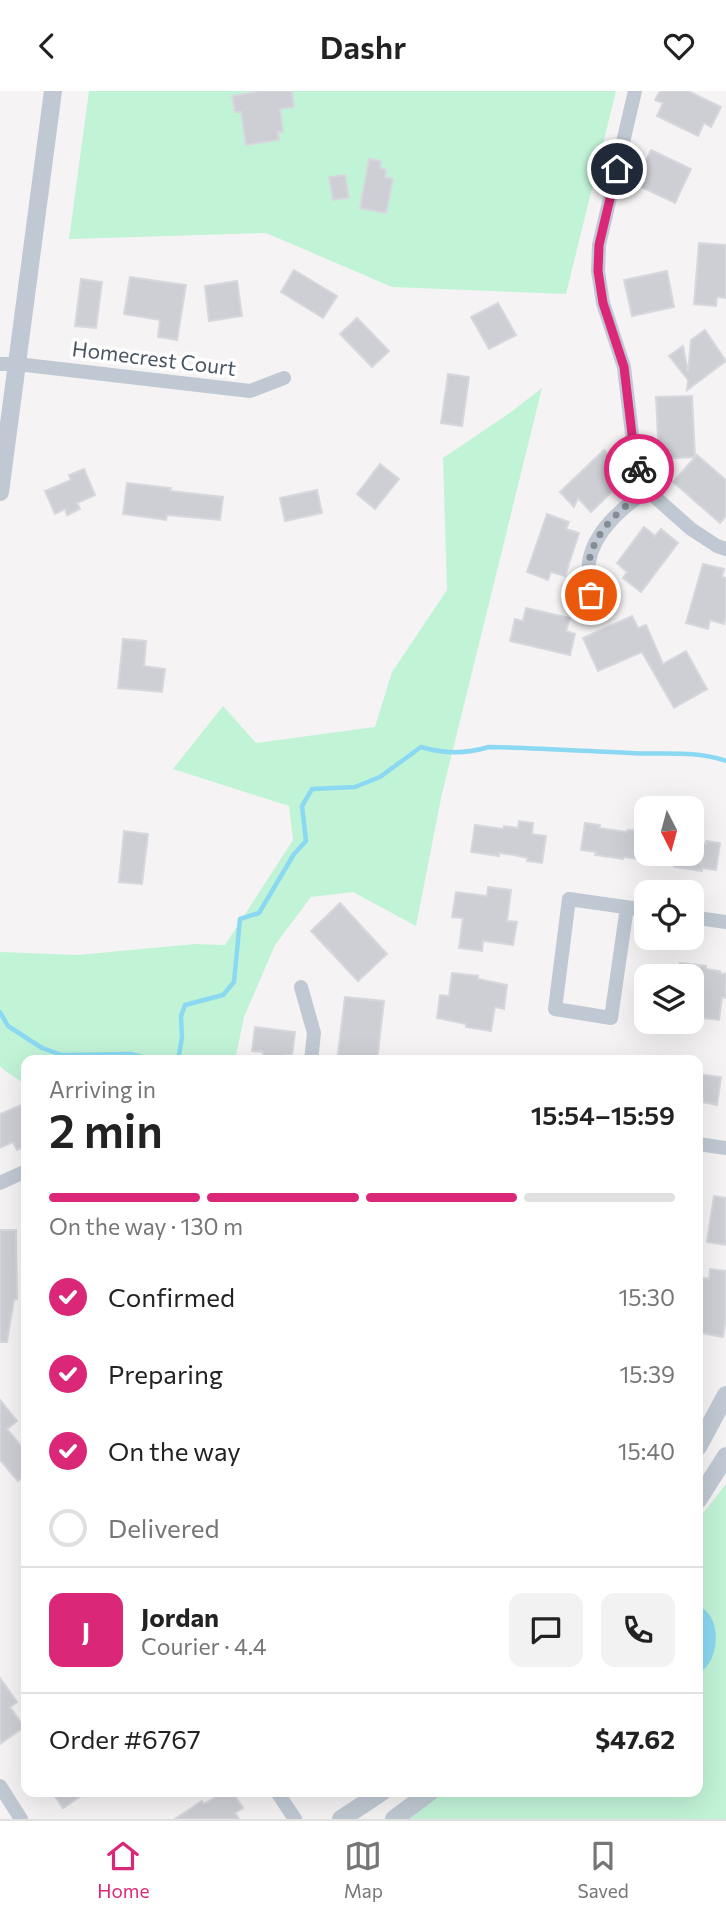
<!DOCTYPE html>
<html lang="en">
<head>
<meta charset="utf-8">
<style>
  :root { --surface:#fff; --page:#f2f2f2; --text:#222; --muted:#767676; --line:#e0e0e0; --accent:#db2777 }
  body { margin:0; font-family:Commissioner,sans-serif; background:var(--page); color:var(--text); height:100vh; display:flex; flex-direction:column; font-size:26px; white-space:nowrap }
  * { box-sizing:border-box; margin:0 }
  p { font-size:23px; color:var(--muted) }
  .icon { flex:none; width:38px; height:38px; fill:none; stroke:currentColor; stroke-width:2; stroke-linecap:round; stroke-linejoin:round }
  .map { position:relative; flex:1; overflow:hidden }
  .panel { position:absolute; left:21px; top:964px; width:682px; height:742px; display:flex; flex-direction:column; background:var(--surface); border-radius:14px; box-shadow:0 7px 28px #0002 }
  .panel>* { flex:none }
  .needle { width:46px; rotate:174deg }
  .fabs { position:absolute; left:634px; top:705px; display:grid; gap:14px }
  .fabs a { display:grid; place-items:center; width:70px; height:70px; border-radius:14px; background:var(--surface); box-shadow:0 7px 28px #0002; font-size:35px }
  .pin { position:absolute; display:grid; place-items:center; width:60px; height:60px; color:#fff; margin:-30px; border:4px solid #fff; border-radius:50%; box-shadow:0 2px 7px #0007 }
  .courier { position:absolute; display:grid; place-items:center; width:70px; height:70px; margin:-35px; border:5px solid #db2777; border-radius:50%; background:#fff; color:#222; box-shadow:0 2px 9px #0007 }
  .summary em { font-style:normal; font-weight:600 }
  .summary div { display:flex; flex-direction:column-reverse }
  .summary { display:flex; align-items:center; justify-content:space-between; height:119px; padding:0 28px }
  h1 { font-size:46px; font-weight:600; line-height:52px }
  .bar { display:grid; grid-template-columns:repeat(4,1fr); gap:10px 7px; align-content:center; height:84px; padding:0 28px }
  .bar i { height:9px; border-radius:5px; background:var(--line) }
  .bar .selected { background:var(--accent) }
  .bar p { grid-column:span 4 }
  .line { display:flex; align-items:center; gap:18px; padding:0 28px; border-top:2px solid var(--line) }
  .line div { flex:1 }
  .round { display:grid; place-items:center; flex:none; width:74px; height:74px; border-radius:14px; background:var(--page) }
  ol { padding:0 28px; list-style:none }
  li { display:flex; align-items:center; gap:21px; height:77px }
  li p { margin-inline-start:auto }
  li .icon { padding:7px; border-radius:50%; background:var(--accent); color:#fff; stroke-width:4 }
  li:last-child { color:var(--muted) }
  li i { width:38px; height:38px; border:4px solid var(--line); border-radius:50% }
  header { display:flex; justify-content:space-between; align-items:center; height:91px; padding:0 28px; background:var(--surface); font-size:32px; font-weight:600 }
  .dock { display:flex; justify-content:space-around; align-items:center; height:98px; border-top:2px solid var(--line); background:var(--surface); font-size:19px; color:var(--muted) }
  .dock a { display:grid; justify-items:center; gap:4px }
  .dock .selected { color:var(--accent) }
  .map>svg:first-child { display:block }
  .green { fill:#c1f3d7 }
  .water { fill:#8bd8f2 }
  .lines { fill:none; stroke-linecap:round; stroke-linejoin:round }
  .stream { stroke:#8bd8f2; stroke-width:4.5 }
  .building { fill:#cdcfd5; stroke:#d7d8de; stroke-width:2 }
  .minor { stroke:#c0c9d3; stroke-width:14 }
  .tertiary { stroke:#c0c9d3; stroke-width:18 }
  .done { stroke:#858c95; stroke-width:7; stroke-dasharray:0 12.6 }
  .route { stroke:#db2777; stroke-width:9 }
  .labels { text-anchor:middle; stroke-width:7; stroke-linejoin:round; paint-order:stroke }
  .street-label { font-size:21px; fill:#495562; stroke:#fff }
</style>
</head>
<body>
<header><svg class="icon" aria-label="back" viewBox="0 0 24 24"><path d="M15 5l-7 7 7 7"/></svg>Dashr<svg class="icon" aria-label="heart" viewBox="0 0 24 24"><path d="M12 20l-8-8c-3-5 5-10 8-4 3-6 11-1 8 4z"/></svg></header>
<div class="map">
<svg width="726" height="1728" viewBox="0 0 726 1728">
  <rect width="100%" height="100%" fill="#f5f3f3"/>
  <g class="green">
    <polygon points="89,0 616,0 566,203 392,196 266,142 69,148"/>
    <polygon points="542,297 441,707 416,835 353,801 311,806 275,854 244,926 235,969 26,970 26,994 4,979 0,975 0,861 78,864 195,853 225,854 293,749 289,715 173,678 223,615 256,652 375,636 392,581 447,499 443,367 511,321"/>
    <polygon points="726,1393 726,1728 409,1728 442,1701 698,1701 698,1429"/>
  </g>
  <path class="water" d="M698 1515C720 1523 720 1559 707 1575 705 1578 701 1580 698 1583Z"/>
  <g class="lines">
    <g class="stream">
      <polyline points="0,921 8,935 42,957 62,964 131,963 157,970"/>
      <path d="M178 970 182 946 181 925 185 914 223 904 234 891 240 828 259 822 294 763 306 750 302 715 312 698 355 696 380 686 421 656C445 663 465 663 489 656 536 657 583 660 630 662 661 664 695 659 726 670"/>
    </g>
  </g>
  <g class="building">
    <polygon points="260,0 292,0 294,16 280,18 283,41 278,41 279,49 246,54 241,21 235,21 232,5"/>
    <polygon points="660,0 688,0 721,16 711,36 704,32 698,45 657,25 663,12 655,9"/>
    <polygon points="651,59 691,78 675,112 635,93"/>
    <polygon points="369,68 381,70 380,77 386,79 385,86 393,88 386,122 360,117"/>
    <polygon points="345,84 349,107 333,109 329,86"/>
    <polygon points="699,152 726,154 726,207 717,206 716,215 694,213"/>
    <polygon points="294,179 337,205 323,227 281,201"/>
    <polygon points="667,180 674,216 632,225 624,189"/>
    <polygon points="130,186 186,194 177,249 158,246 160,229 124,223"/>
    <polygon points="81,188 102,191 96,237 75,235"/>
    <polygon points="237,190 242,225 209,230 205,195"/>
    <polygon points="498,212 516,244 489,258 471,226"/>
    <polygon points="357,227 389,260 372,276 340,243"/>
    <polygon points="705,239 726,270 687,299 688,289 669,265 683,255 688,281 691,249"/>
    <polygon points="448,283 469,286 462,335 441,332"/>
    <polygon points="692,305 695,366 659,368 656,306"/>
    <polygon points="604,359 620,375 614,381 623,390 591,421 578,407 574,416 560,401"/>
    <polygon points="697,364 726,389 726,425 720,432 673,391"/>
    <polygon points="380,373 399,388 375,418 357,403"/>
    <polygon points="84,378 95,404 77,412 80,418 67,424 65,418 55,423 45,400 71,389 69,384"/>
    <polygon points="127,392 171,397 170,400 223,406 220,429 167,424 166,429 123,423"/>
    <polygon points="317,399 322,422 285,430 280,407"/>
    <polygon points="547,423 569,431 566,438 579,442 565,485 551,481 548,489 527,481"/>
    <polygon points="644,436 655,445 661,438 678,452 641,501 623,487 627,481 617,472"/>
    <polygon points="703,473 724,478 722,486 726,487 726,525 724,533 710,529 708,538 686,532"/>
    <polygon points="526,517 570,527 566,540 575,543 570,564 510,550 515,528 523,530"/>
    <polygon points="632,525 638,537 646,534 663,573 686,560 707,598 674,617 642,561 598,580 583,547"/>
    <polygon points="123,548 146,550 144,575 165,578 162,601 118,597"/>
    <polygon points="519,730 533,732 532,743 546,745 542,772 527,770 528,767 514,764 499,762 499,765 471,761 475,734 503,738 504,735 518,737"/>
    <polygon points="585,732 600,734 599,737 627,741 628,739 642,740 638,768 624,766 623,768 595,764 596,761 581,759"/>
    <polygon points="124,740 148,743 142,793 119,791"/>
    <polygon points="691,750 706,753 706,750 720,752 716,779 702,777 702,780 674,776 674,774 652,770 652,763 691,763"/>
    <polygon points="488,796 511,799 507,830 517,831 513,854 483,850 482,860 459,857 463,827 452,826 456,801 487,805"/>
    <polygon points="340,812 387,863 358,890 311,840"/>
    <polygon points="680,872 706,875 706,878 720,880 720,882 726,883 726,907 722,906 719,929 694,926 694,923 691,923 691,886 678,886"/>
    <polygon points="452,882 478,885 478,888 507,894 504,918 495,916 491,940 466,936 466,933 437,927 440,904 449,905"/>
    <polygon points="345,906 384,910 377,970 337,970"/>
    <polygon points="255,936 295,941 292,965 285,964 284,970 262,970 263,961 252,960"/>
    <polygon points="698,983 721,986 717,1014 702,1011 703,1008 698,1008"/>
    <polygon points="26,1012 26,1055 17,1059 13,1051 0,1057 0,1023"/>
    <polygon points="714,1105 726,1107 726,1154 707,1151"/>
    <polygon points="0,1139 16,1139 17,1208 14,1208 7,1251 0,1251"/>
    <polygon points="710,1178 726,1180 726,1227 723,1246 701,1242 702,1233 698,1233 698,1186 709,1188"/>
    <polygon points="0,1309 17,1330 7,1338 26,1361 26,1383 18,1390 0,1369"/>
    <polygon points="0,1587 17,1611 10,1616 24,1636 0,1653"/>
    <polygon points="52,1701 87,1701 63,1717"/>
    <polygon points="224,1701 232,1701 243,1717 235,1722 239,1728 175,1728 202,1710 204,1713"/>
  </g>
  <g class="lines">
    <g class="minor">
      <polyline points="635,0 599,154 598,180 603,212 624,276 635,369 647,399 691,438 717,455 726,458"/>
      <polyline points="0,273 17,273 250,300 284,287"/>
      <path d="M591 504C591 493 588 481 589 471 594 439 624 416 647 399"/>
      <polyline points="627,816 611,927 555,918 569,808 646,819"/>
      <polyline points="691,826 726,831"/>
      <polyline points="301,896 314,942 311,970"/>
      <polyline points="698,1053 726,1057"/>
      <polyline points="0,1092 26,1080"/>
      <polyline points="0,1695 21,1728"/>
      <polyline points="277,1701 295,1728"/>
    </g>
    <g class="tertiary">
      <polyline points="0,401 53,0"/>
      <polyline points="698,1356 726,1304"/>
      <polyline points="698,1409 726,1365"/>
      <polyline points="341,1728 382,1701"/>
      <polyline points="394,1728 430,1701"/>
    </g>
  </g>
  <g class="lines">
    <path class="done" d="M591 504C591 493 588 481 589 471 594 439 623 416 647 399L639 378"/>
    <polyline class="route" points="617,78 599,154 598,180 603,212 624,276 635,369 639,378"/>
  </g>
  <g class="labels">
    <g class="street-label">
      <text transform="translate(154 268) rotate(7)" y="7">Homecrest Court</text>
    </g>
  </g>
</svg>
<div class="fabs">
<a><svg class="needle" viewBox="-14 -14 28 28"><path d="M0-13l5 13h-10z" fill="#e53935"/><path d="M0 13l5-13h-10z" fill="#767676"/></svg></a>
<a><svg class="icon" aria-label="locate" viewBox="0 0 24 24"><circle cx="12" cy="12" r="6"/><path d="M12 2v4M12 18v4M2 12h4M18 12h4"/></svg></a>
<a><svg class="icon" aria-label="layers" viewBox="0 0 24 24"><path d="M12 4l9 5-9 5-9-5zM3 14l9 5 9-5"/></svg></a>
</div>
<div class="pin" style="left:591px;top:504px;background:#ea580c"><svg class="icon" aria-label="bag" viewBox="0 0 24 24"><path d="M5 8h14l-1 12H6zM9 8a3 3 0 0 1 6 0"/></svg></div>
<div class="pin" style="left:617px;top:78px;background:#1f2937"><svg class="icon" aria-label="home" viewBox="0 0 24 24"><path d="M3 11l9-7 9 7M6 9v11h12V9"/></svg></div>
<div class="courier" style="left:639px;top:378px"><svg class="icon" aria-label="bike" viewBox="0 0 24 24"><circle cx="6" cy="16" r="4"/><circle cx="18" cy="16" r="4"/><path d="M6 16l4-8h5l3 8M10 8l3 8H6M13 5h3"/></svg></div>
<section class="panel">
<div class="summary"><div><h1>2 min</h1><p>Arriving in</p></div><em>15:54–15:59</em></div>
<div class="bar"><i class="selected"></i><i class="selected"></i><i class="selected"></i><i></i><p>On the way · 130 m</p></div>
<ol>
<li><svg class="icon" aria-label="check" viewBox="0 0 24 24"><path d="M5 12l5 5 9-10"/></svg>Confirmed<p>15:30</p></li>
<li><svg class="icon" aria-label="check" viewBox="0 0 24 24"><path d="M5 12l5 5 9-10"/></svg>Preparing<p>15:39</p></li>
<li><svg class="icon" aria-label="check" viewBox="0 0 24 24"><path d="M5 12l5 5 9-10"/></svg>On the way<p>15:40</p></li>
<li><i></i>Delivered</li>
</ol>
<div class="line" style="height:126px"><b class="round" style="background:var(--accent);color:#fff">J</b><div><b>Jordan</b><p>Courier · 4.4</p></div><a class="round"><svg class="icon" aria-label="chat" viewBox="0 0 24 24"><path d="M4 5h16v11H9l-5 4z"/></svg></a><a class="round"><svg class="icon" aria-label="phone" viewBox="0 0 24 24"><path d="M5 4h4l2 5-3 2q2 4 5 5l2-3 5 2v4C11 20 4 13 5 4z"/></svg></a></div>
<div class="line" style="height:91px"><div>Order #6767</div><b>$47.62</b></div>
</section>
</div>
<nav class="dock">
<a class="selected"><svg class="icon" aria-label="home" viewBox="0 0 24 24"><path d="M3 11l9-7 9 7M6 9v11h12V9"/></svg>Home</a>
<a><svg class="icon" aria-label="map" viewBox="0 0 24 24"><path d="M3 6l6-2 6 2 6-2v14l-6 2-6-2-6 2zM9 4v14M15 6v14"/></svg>Map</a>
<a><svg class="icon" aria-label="saved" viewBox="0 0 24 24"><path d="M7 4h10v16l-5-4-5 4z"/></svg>Saved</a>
</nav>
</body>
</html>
